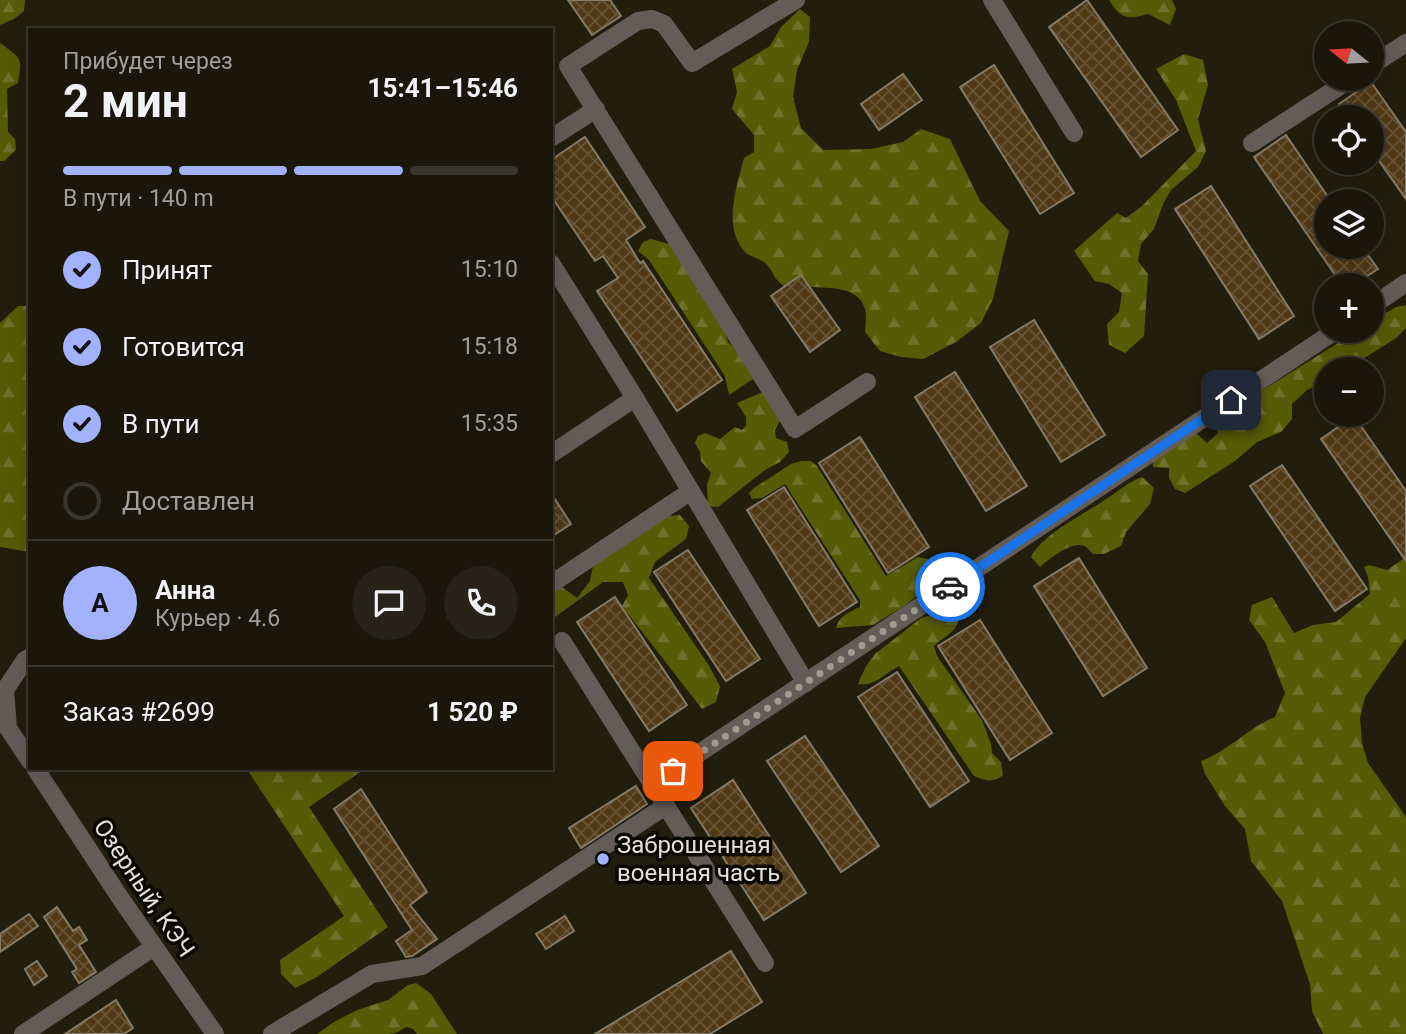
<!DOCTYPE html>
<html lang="ru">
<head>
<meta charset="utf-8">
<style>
  :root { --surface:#1a160a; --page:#272318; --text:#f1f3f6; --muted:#9f9f9c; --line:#38352b; --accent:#a2b2fd }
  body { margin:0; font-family:Roboto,sans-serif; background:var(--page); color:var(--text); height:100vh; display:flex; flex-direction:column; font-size:26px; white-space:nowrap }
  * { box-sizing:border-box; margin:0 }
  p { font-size:23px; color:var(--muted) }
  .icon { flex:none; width:38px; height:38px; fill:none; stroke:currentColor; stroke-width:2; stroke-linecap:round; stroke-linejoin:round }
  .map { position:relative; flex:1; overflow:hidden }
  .drawer { position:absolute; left:28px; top:28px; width:525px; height:742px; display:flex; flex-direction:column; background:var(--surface); border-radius:0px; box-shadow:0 7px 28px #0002,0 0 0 2px var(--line) }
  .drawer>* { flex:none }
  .needle { width:46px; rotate:288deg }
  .fabs { position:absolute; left:1314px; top:21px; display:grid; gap:14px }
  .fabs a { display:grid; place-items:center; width:70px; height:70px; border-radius:50%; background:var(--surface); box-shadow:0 7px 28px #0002,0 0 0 2px var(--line); font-size:35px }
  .pin { position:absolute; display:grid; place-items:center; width:60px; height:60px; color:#fff; margin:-30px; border-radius:14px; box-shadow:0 4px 10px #0006 }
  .courier { position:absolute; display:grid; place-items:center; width:70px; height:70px; margin:-35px; border:5px solid #1a73e8; border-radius:50%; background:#fff; color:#222; box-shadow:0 2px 9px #0007 }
  .overview em { font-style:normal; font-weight:700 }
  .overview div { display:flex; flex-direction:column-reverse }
  .overview { display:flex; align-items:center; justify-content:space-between; height:119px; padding:0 35px }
  h1 { font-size:46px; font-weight:700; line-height:52px }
  .bar { display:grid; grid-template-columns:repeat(4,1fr); gap:10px 7px; align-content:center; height:84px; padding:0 35px }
  .bar i { height:9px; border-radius:5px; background:var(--line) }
  .bar .selected { background:var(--accent) }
  .bar p { grid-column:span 4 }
  .line { display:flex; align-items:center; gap:18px; padding:0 35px; border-top:2px solid var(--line) }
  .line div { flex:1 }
  .round { display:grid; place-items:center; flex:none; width:74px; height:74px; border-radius:37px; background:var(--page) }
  ol { padding:0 35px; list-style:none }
  li { display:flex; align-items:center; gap:21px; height:77px }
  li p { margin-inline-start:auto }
  li .icon { padding:7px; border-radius:50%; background:var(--accent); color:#111; stroke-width:4 }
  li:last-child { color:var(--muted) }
  li i { width:38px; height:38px; border:4px solid var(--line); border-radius:50% }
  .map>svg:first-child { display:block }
  .forest { fill:url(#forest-firs) }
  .building { fill:url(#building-cross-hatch); stroke:#857967; stroke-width:2 }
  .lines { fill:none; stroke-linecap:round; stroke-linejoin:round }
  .minor { stroke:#645c57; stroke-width:18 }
  .done { stroke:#a09d90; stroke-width:7; stroke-dasharray:0 12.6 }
  .route { stroke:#1a73e8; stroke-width:9 }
  .poi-dot { fill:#a2b2fd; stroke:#0a0803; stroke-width:2.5 }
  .labels { text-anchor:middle; stroke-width:7; stroke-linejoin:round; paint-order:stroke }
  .poi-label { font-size:24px; fill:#e4e1d6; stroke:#0a0803; text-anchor:start }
  .street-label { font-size:24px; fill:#e4e1d6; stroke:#0a0803 }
</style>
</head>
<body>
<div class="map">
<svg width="1406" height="1034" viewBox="0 0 1406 1034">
  <defs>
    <pattern id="forest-firs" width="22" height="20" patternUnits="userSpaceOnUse" patternTransform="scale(1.75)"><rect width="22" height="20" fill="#565b06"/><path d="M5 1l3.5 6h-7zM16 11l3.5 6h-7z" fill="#6e722a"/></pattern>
    <pattern id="building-cross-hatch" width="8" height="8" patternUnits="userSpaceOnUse" patternTransform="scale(1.75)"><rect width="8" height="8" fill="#503916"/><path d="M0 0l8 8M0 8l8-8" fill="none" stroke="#695537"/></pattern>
  </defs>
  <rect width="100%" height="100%" fill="#221e0d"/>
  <g class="forest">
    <polygon points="0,0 25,0 24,11 14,19 0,25"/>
    <path d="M1109 0H1172L1176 9 1170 25 1148 14C1127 20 1121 19 1109 0Z"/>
    <path d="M800 9 810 17 809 42 797 70 793 97 801 128 823 150 871 149 903 142 921 129 950 139 980 201 1009 231 993 299 981 323 956 342 923 359 901 357 880 351 865 332C865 326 867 315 865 309 859 286 828 288 810 287L801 275 784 286C772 277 775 274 768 266 762 258 751 258 745 252 722 227 737 186 744 158L754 152V135L732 109 737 92 732 69 770 46 781 27Z"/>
    <path d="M0 43C21 59 23 56 18 83L7 89 8 132 15 139 16 150 4 161H0Z"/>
    <polygon points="1184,54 1203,60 1208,85 1198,119 1206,151 1198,167 1171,190 1164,202 1154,229 1141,244 1138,261 1148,274 1144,336 1125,353 1109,345 1107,324 1119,312 1122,293 1109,284 1095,281 1074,251 1117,213 1126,218 1142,206 1196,151 1176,100 1156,69"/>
    <polygon points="651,239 673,245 723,326 728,342 741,354 756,377 729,395 725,376 649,260 638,251 643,242"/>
    <polygon points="1406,305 1406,328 1396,338 1347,369 1326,369 1326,381 1307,390 1292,404 1292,419 1281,432 1257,442 1235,461 1185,493 1175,489 1169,478 1169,468 1153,467 1152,453 1196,433 1207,443 1218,433 1218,426 1223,416 1233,414 1242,421 1248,414 1249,403 1261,391 1357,331 1372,331 1372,321 1396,307"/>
    <polygon points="18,306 30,306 30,552 0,547 0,323"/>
    <polygon points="765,391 782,416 775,430 776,438 787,442 789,452 780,462 765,470 718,507 708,506 707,484 711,473 701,461 700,452 695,443 698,436 705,433 720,439 735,427 742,430 746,426 746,417 737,403"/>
    <path d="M802 461H811L817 466 886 576 918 557 928 559 934 569 928 587 904 606 873 625 836 628C839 616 849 612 860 607V600L785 484 762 498 752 499 749 493 754 488 791 464Z"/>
    <path d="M1142 477 1154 488 1150 504 1126 532 1121 546 1104 554H1093C1089 550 1086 545 1079 545 1067 545 1049 559 1040 567L1031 557C1042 535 1079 517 1100 503 1115 494 1126 483 1142 477Z"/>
    <polygon points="680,515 689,526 686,539 655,562 649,578 708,664 720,686 716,702 702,709 622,606 628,595 623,582 603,582 551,620 551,594 562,587 577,598 590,581 593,566 669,516"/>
    <path d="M1406 557V638L1365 697 1360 718 1362 743 1368 763 1406 817V1034H1323L1312 1011 1310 984 1282 901 1251 861 1245 829 1225 806 1205 774 1201 761C1230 750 1247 728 1275 717L1285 693 1265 642 1249 620 1252 605 1272 597 1294 633 1313 625 1336 622 1370 594 1368 577 1364 567 1369 565 1387 570Z"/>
    <path d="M948 610 960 614C958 632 946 635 934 646L937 656 982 720 991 744 992 753 1001 762 1003 775C993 783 986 781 974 776L899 666C885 673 875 687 858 684L866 666 875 654 921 618Z"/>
    <polygon points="246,768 366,768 309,807 388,927 317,977 295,988 281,974 280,960 344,916"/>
    <polygon points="416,983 431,994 457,1034 417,1034 413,1029 406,1027 396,1033 388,1034 317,1034 334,1022 357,1010 388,1000 408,985"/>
  </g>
  <g class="building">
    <polygon points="568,0 610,0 621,16 592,35"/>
    <polygon points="1087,0 1178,130 1141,157 1049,27"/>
    <polygon points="994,65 1074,193 1040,214 960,87"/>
    <polygon points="903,74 922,100 879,130 861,104"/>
    <polygon points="1371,82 1406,132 1406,199 1372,151 1372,117 1348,117 1339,104"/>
    <polygon points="1286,135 1326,194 1326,247 1362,247 1378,269 1353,285 1342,285 1254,157"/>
    <polygon points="585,137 645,227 626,240 640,263 643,261 722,380 677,411 597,291 618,278 603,256 595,261 551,196 551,160"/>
    <polygon points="1211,186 1294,316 1259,339 1175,209"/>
    <polygon points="801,275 840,330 810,352 771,296"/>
    <polygon points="1034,320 1105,435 1061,462 990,347"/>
    <polygon points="955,372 1027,486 986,511 915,397"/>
    <polygon points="1354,416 1406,491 1406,561 1321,439"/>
    <polygon points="860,437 929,547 888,573 819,463"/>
    <polygon points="1282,465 1367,589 1335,611 1250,486"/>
    <polygon points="784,487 857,602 819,626 747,510"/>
    <polygon points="551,493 571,524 551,537"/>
    <polygon points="688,550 760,659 726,681 654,572"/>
    <polygon points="1079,558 1147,668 1103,696 1034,586"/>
    <polygon points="615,597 687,705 649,731 577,622"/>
    <polygon points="980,620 1052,733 1010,760 938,646"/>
    <polygon points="897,672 969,781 930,807 858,697"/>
    <polygon points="805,736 879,846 841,872 767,761"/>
    <polygon points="733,780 806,893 764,920 691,808"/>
    <polygon points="636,786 647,804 581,848 569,828"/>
    <polygon points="361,789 427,892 410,905 437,939 412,956 406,957 396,941 412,930 334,809"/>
    <polygon points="57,907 73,931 79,927 87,940 79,945 96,972 79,983 72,972 77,969 44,917"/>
    <polygon points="29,914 38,926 0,952 0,934"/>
    <polygon points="565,916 574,931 546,949 536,934"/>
    <polygon points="731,951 762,1002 710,1034 595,1034"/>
    <polygon points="37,961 47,976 34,985 25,969"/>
    <polygon points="116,1000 133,1028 124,1034 65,1034"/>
  </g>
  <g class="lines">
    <g class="minor">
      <polyline points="796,0 692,63 664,24 652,19 638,21 568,66 795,429 867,382"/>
      <polyline points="992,0 1074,133"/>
      <polyline points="1372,65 1406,43"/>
      <polyline points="551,138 596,109"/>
      <polyline points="1252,143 1351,79"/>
      <polyline points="551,263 635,398 806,683"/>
      <polyline points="1372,306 1406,283"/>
      <polyline points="551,454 635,398"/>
      <polyline points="551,584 691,491"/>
      <polyline points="562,641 765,963"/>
      <polyline points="30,657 25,660 5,690 8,728 30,761"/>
      <polyline points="35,768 121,899 215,1034"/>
      <polyline points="651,785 1335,331"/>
      <polyline points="23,1034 154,947"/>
      <polyline points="272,1034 372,974 422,966 664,807"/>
    </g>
  </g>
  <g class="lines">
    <polyline class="done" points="673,771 950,587"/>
    <polyline class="route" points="950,587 1231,400"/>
  </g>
  <circle class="poi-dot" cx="603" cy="859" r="7"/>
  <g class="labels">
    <g class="poi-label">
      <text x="617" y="853">Заброшенная<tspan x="617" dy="28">военная часть</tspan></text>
    </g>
    <g class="street-label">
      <text transform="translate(144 888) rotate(56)" y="8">Озерный, КЭЧ</text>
    </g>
  </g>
</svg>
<div class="fabs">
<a><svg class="needle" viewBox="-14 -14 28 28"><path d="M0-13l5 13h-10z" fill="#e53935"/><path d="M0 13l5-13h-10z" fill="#9f9f9c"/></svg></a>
<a><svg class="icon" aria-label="locate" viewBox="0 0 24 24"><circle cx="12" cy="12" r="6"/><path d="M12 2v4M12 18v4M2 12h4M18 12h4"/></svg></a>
<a><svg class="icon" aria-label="layers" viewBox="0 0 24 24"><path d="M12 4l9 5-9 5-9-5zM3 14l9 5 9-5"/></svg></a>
<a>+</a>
<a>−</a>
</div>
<div class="pin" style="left:673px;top:771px;background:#ea580c"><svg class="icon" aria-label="bag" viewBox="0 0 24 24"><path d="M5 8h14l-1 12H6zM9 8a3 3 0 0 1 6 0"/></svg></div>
<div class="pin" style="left:1231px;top:400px;background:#1f2937"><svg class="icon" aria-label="home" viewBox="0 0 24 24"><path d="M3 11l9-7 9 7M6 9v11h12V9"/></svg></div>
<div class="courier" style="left:950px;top:587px"><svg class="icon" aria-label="car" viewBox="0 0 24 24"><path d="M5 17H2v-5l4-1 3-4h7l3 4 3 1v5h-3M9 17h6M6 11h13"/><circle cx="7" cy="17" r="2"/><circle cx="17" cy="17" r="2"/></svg></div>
<section class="drawer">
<div class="overview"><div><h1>2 мин</h1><p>Прибудет через</p></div><em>15:41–15:46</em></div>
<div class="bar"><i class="selected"></i><i class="selected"></i><i class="selected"></i><i></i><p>В пути · 140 m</p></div>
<ol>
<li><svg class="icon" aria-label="check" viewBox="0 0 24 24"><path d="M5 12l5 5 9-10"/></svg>Принят<p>15:10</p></li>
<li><svg class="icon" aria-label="check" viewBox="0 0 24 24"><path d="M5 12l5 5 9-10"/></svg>Готовится<p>15:18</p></li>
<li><svg class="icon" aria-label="check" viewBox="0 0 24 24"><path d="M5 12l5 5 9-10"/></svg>В пути<p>15:35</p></li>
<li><i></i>Доставлен</li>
</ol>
<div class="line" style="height:126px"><b class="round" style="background:var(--accent);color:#111">А</b><div><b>Анна</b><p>Курьер · 4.6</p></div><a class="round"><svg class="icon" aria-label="chat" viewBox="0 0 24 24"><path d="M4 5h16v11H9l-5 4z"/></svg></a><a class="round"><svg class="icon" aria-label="phone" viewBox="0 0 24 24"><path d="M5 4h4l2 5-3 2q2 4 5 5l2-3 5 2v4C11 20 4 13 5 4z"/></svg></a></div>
<div class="line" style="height:91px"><div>Заказ #2699</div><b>1 520 ₽</b></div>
</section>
</div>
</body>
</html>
